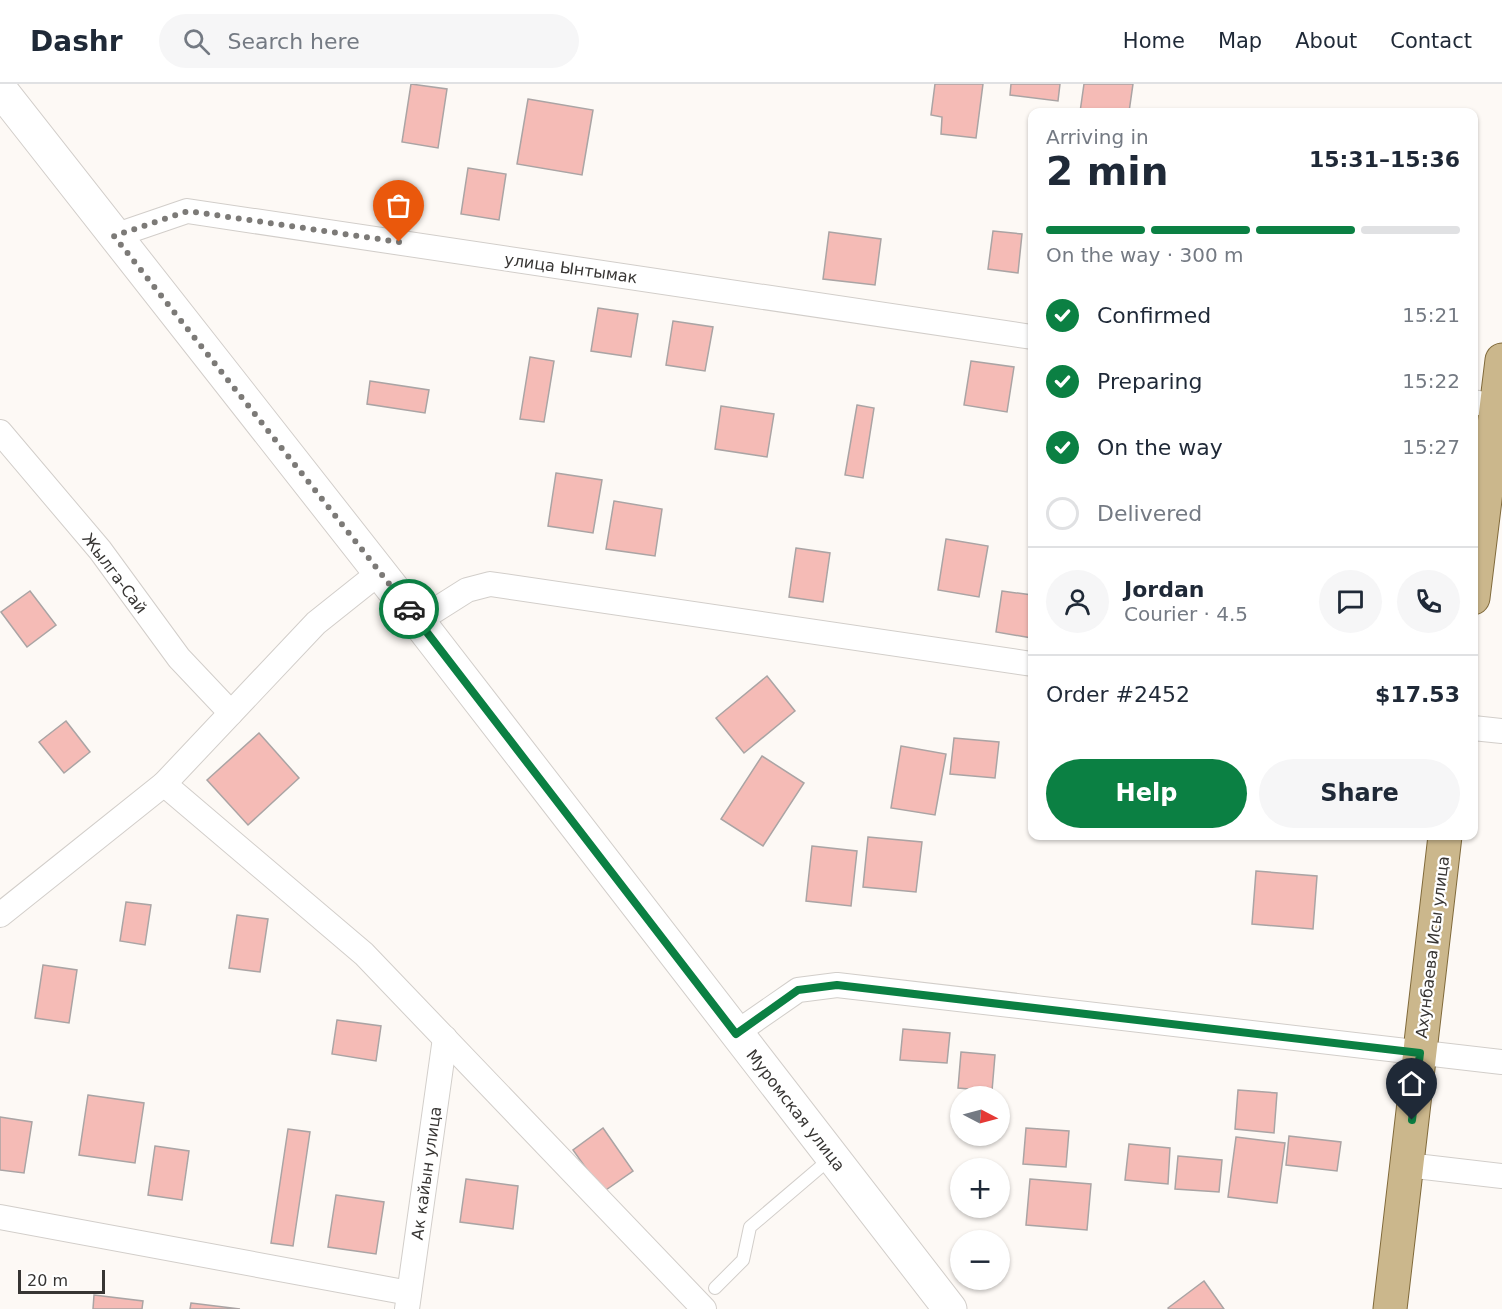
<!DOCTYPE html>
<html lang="en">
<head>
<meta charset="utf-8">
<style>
  :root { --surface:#fff; --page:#f6f6f7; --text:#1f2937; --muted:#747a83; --line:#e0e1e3; --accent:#0b8043 }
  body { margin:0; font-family:"DejaVu Sans",sans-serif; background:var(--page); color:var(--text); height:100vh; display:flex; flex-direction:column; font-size:22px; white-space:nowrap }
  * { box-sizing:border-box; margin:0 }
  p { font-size:20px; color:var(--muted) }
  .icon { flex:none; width:33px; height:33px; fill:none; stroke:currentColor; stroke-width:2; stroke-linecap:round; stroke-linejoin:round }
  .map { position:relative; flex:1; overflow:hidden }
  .drawer { position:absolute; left:1028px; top:24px; width:450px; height:732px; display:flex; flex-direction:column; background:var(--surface); border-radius:12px; box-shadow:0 2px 4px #0004 }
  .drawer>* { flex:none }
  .needle { width:39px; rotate:96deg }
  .tools { position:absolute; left:950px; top:1002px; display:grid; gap:12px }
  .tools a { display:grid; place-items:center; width:60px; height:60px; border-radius:50%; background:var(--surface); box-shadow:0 2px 4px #0004; font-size:30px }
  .scale { position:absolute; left:18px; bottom:15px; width:87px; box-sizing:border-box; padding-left:6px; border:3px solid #373533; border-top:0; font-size:16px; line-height:21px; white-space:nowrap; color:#373533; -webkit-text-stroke:4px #fff; paint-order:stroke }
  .pin { position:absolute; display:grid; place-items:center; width:51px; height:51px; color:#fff; margin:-62px -26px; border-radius:50% 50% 50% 0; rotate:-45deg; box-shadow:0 0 6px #0007 }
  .pin .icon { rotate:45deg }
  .courier { position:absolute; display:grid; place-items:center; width:60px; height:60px; margin:-30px; border:4px solid #0b8043; border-radius:50%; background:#fff; color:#222; box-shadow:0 2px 8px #0007 }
  .overview em { font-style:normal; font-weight:800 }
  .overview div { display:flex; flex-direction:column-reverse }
  .overview { display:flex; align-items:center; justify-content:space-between; height:102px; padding:0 18px }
  h1 { font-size:39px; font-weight:800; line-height:45px }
  .bar { display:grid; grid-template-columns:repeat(4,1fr); gap:9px 6px; align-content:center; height:72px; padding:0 18px }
  .bar i { height:8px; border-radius:4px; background:var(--line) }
  .bar .selected { background:var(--accent) }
  .bar p { grid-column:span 4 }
  .line { display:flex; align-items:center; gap:15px; padding:0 18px; border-top:2px solid var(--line) }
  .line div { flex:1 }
  .round { display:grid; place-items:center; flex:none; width:63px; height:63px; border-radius:32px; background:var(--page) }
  ol { padding:0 18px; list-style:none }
  li { display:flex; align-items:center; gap:18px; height:66px }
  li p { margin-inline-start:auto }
  li .icon { padding:6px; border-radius:50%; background:var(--accent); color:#fff; stroke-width:4 }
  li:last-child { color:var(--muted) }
  li i { width:33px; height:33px; border:3px solid var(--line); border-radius:50% }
  .primary-button { display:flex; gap:12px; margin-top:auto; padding:12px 18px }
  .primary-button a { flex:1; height:69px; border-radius:36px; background:var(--accent); color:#fff; font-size:24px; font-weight:800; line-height:69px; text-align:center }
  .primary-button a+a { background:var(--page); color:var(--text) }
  header { display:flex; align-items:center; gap:36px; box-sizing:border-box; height:84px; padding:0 30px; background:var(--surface); border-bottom:2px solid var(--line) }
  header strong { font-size:28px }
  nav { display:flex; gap:33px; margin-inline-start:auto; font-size:21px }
  .search { width:420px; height:54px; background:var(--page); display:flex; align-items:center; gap:15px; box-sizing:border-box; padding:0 21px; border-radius:33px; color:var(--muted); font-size:22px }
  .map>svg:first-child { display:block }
  .building { fill:#f5bbb6; stroke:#aaa4a4; stroke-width:1.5 }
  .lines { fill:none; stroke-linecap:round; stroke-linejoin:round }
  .lane-casing { stroke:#d2ceca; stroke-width:14 }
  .street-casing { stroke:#d2ceca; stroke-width:26 }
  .secondary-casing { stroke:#d2ceca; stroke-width:35 }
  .primary-casing { stroke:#806a3b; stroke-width:35 }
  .lane { stroke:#fff; stroke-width:12 }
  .street { stroke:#fff; stroke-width:24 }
  .secondary { stroke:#fff; stroke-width:33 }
  .primary { stroke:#cbb78c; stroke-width:33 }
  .done { stroke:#7c7a77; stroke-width:6; stroke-dasharray:0 10.8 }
  .route { stroke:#0b8043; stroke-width:8 }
  .labels { text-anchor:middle; stroke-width:4.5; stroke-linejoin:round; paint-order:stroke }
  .street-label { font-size:16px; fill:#373533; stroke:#fff }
</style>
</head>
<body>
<header>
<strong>Dashr</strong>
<div class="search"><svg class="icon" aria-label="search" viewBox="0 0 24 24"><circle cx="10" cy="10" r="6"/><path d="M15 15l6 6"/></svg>Search here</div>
<nav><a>Home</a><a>Map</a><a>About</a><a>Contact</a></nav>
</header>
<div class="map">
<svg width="1502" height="1225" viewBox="0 0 1502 1225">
  <rect width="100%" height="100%" fill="#fdf9f5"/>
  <g class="building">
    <polygon points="411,0 447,5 438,64 402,58"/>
    <polygon points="935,0 983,0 976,54 941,50 942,33 931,31"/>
    <polygon points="1011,0 1060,0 1058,17 1010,11"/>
    <polygon points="1084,0 1133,0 1129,28 1080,28"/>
    <polygon points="528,15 593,26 582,91 517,80"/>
    <polygon points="468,84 506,90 499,136 461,130"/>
    <polygon points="993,147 1022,150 1018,189 988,185"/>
    <polygon points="829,148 881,155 875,201 823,195"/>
    <polygon points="598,224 638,230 631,273 591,267"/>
    <polygon points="673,237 713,243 705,287 666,281"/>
    <polygon points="530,273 554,277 544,338 520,335"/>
    <polygon points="971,277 1014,283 1007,328 964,321"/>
    <polygon points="370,297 429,306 425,329 367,320"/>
    <polygon points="857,321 874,324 863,394 845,391"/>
    <polygon points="721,322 774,330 767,373 715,365"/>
    <polygon points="556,389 602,396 593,449 548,442"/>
    <polygon points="614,417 662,425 655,472 606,465"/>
    <polygon points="946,455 988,462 979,513 938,506"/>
    <polygon points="796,464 830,469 823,518 789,513"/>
    <polygon points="30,507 56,541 27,563 1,528"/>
    <polygon points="1002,507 1032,511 1032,554 996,548"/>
    <polygon points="767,592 795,627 744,669 716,634"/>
    <polygon points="66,637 90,668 64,689 39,658"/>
    <polygon points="259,649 299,694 248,741 207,696"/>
    <polygon points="954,654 999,658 995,694 950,690"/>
    <polygon points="901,662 946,670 935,731 891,724"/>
    <polygon points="762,672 804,699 763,762 721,735"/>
    <polygon points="868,753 922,758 916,808 863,803"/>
    <polygon points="812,762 857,767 851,822 806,817"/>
    <polygon points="1256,787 1317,792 1313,845 1252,840"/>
    <polygon points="126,818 151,821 145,861 120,857"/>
    <polygon points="237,831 268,835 260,888 229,884"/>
    <polygon points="43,881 77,886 69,939 35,934"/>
    <polygon points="337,936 381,942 376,977 332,970"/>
    <polygon points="903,945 950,949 947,979 900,976"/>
    <polygon points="961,968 995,971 992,1007 958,1004"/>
    <polygon points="1238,1006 1277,1009 1274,1049 1235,1045"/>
    <polygon points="88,1011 144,1019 135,1079 79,1071"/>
    <polygon points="0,1033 32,1038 24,1089 0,1086"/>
    <polygon points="603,1044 633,1087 603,1108 573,1066"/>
    <polygon points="1026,1044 1069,1047 1066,1083 1023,1080"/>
    <polygon points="288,1045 310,1048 293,1162 271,1159"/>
    <polygon points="1289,1052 1341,1058 1337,1087 1286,1081"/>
    <polygon points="1236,1053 1285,1059 1277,1119 1228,1113"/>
    <polygon points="1129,1060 1170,1064 1168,1100 1125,1096"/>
    <polygon points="155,1062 189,1067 182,1116 148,1111"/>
    <polygon points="1178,1072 1222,1076 1219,1108 1175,1105"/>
    <polygon points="466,1095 518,1102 513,1145 460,1138"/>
    <polygon points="1030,1095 1091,1100 1087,1146 1026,1141"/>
    <polygon points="336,1111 384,1118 376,1170 328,1163"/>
    <polygon points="1204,1197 1224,1225 1169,1225 1168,1224"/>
    <polygon points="94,1211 143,1217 142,1225 93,1225"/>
    <polygon points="191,1219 240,1225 190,1225"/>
  </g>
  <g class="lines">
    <g class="lane-casing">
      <polyline id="lane" points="715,1204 743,1176 750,1143 831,1074"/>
    </g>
    <g class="street-casing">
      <g id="street">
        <polyline points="114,152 187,127 1032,253"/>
        <polyline points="1473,318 1502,323"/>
        <polyline points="0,348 100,466 179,574 231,629"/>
        <polyline points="418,537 467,506 490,500 1032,580"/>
        <polyline points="1473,644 1502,647"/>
        <polyline points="164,700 364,870 704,1225"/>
        <polyline points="0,831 164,700 316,539 380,488"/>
        <polyline points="736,949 798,906 837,901 1502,978"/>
        <polyline points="1407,1081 1502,1092"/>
        <polyline points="0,1133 409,1209"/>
        <polyline points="407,1225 445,954"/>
      </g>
    </g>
    <g class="secondary-casing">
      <polyline id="secondary" points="0,5 418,537 950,1225"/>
    </g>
    <g class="primary-casing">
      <g id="primary">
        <polyline points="1473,514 1502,276"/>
        <polyline points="1390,1225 1445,752"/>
      </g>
    </g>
    <use href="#lane" class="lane"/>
    <use href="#street" class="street"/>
    <use href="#secondary" class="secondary"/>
    <use href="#primary" class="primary"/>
  </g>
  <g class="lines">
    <polyline class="done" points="399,158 188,127 114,152 409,525"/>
    <polyline class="route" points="409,525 736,950 798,906 837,901 1420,969 1412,1036"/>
  </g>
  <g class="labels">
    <g class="street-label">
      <text transform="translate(571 184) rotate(8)" y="6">улица Ынтымак</text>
      <text transform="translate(115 489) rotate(53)" y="6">Жылга-Сай</text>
      <text transform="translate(1432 863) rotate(-83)" y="6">Ахунбаева Исы улица</text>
      <text transform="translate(796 1026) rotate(52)" y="6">Муромская улица</text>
      <text transform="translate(426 1089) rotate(-82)" y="6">Ак кайын улица</text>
    </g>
  </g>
</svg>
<div class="tools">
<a><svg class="needle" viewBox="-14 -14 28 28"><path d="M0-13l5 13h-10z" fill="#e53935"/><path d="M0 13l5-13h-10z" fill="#747a83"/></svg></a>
<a>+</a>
<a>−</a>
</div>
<div class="scale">20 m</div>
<div class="pin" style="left:399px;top:158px;background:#ea580c"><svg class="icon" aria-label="bag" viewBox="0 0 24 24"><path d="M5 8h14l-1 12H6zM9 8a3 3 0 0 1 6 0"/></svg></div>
<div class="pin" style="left:1412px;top:1036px;background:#1f2937"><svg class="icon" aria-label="home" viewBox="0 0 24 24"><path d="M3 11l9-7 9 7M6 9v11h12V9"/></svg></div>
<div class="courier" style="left:409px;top:525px"><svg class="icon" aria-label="car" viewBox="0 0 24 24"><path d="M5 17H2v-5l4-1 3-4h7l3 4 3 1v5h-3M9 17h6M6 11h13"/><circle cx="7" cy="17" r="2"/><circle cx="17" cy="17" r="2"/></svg></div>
<section class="drawer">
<div class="overview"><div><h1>2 min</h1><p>Arriving in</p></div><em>15:31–15:36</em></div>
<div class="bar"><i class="selected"></i><i class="selected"></i><i class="selected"></i><i></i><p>On the way · 300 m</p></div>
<ol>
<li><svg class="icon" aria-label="check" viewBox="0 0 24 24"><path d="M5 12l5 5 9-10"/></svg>Confirmed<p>15:21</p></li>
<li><svg class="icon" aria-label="check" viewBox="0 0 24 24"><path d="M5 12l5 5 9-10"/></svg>Preparing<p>15:22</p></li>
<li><svg class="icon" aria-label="check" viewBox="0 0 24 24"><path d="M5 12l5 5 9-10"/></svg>On the way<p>15:27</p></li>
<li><i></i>Delivered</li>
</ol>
<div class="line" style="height:108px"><a class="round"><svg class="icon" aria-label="person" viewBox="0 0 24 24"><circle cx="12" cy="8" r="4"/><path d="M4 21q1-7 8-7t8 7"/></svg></a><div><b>Jordan</b><p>Courier · 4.5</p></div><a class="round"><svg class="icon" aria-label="chat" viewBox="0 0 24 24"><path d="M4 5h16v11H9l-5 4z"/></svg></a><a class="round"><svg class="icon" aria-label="phone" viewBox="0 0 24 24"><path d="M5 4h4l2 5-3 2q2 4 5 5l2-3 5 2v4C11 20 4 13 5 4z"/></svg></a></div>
<div class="line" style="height:78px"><div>Order #2452</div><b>$17.53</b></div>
<div class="primary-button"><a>Help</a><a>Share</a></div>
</section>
</div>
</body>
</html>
